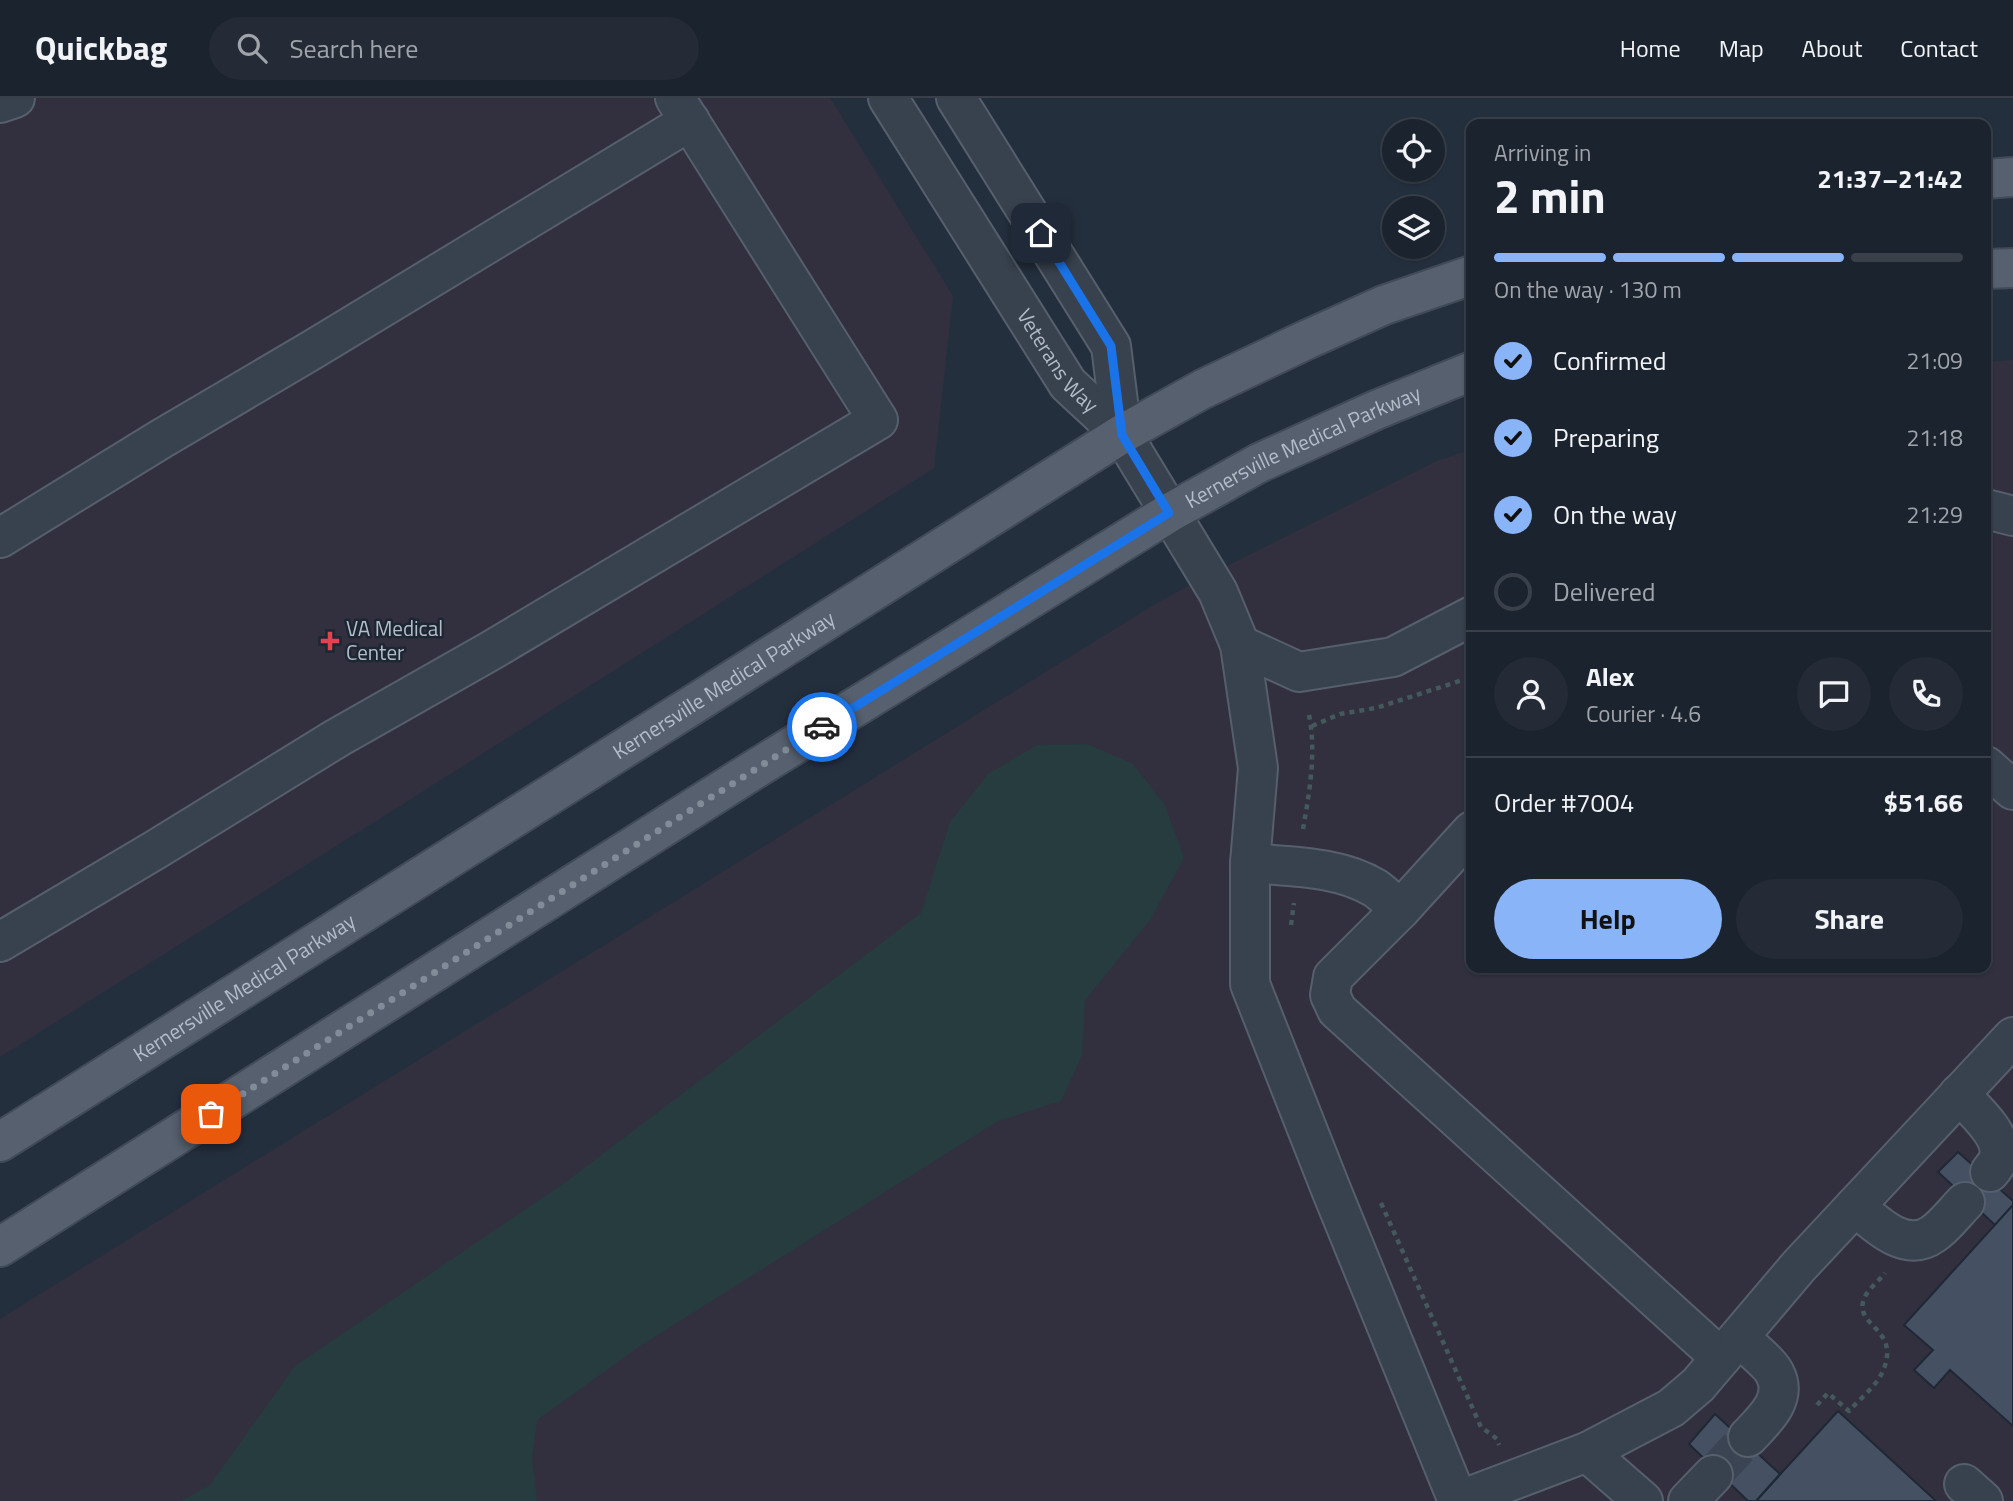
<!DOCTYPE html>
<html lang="en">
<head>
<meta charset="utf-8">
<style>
  :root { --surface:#1b232e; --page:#242b36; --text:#f1f3f6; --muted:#a0a4aa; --line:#39404a; --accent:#8ab4f8 }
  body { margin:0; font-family:"Titillium Web",sans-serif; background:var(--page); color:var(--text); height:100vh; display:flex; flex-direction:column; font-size:26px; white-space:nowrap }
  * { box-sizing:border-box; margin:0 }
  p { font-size:23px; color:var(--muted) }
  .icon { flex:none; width:38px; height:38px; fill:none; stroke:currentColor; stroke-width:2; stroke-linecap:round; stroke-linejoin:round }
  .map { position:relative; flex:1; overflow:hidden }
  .side { position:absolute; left:1466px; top:21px; width:525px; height:854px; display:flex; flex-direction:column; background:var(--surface); border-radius:14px; box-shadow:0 2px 5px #0004,0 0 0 2px var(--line) }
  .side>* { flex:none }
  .fabs { position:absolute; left:1382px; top:21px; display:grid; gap:14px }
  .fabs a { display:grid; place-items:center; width:63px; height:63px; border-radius:50%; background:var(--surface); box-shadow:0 2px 5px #0004,0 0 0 2px var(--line); font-size:35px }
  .pin { position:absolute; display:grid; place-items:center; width:60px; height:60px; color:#fff; margin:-30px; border-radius:14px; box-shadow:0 4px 10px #0006 }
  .courier { position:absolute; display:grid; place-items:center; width:70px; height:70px; margin:-35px; border:5px solid #1a73e8; border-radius:50%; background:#fff; color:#222; box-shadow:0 2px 9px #0007 }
  .summary em { font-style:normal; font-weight:700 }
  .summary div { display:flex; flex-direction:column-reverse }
  .summary { display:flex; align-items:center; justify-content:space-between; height:119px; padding:0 28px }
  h1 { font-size:46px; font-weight:700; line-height:52px }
  .bar { display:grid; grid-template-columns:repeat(4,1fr); gap:10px 7px; align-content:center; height:84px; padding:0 28px }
  .bar i { height:9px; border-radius:5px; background:var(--line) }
  .bar .on { background:var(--accent) }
  .bar p { grid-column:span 4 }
  .line { display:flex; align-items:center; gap:18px; padding:0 28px; border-top:2px solid var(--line) }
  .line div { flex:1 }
  .round { display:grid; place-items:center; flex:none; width:74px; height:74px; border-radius:37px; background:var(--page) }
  ol { padding:0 28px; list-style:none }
  li { display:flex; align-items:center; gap:21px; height:77px }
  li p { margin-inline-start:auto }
  li .icon { padding:7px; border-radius:50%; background:var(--accent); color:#111; stroke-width:4 }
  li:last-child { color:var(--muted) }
  li i { width:38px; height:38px; border:4px solid var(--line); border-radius:50% }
  .primary-button { display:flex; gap:14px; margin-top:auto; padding:14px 28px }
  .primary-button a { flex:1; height:80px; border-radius:42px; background:var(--accent); color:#111; font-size:28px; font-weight:700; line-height:80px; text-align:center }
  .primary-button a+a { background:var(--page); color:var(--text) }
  header { display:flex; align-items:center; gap:42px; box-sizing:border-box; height:98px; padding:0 35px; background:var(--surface); border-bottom:2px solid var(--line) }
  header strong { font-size:33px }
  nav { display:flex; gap:38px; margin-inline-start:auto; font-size:24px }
  .search { width:490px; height:63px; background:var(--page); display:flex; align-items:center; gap:18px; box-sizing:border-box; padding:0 24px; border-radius:38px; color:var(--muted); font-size:26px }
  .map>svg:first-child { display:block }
  .medical { fill:#32303f }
  .green { fill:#263c3f }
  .building { fill:#455162; stroke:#1f2835; stroke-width:2 }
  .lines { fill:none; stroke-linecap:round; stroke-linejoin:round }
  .minor-tunnel { stroke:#3a4453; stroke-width:38; stroke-dasharray:38 19; stroke-linecap:butt }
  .minor-casing { stroke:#565f6c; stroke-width:42 }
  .major-casing { stroke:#414a57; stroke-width:42 }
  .path { stroke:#44595c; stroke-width:4.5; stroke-dasharray:5 5; stroke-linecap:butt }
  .minor { stroke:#38414e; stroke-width:38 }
  .major { stroke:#56606e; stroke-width:38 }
  .done { stroke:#828b98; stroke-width:7; stroke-dasharray:0 12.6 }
  .route { stroke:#1a73e8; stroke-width:9 }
  .health-dot { fill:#e0444e; stroke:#1d2633; stroke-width:2.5 }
  .labels { text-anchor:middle; stroke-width:5; stroke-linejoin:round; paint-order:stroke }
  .street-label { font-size:21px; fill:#b4bcc9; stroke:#1d2633 }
  .poi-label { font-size:21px; fill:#b4bcc9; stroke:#1d2633; text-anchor:start }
</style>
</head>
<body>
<header>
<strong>Quickbag</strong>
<div class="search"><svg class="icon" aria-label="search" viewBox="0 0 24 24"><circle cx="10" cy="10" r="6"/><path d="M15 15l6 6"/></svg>Search here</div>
<nav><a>Home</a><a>Map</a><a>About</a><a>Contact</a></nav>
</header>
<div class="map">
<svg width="2013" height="1403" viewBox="0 0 2013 1403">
  <rect width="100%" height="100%" fill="#242f3e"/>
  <g class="medical">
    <polygon points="0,0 830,0 953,198 934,370 387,716 0,959"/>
    <polygon points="2013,262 2013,1403 0,1403 0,1221 1157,505 1209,477 1437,363 1472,351 1472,870 1986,870 1986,264"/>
  </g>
  <polygon class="green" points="1087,646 1132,665 1165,707 1184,760 1150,822 1085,902 1082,957 1061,1003 998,1023 640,1248 537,1322 532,1360 537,1403 181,1403 210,1387 295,1268 567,1083 921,815 950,724 988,676 1037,647"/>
  <g class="building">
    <polygon points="1958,1054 2013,1103 2013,1107 1995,1127 1938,1074"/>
    <polygon points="2013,1107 2013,1328 1950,1272 1934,1290 1914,1272 1933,1252 1904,1227"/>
    <polygon points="1838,1313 1936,1403 1756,1403"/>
    <polygon points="1715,1316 1780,1376 1756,1403 1748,1403 1689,1346"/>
  </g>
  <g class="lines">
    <polyline class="minor-tunnel" points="1713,1377 1748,1339"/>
    <g class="minor-casing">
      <g id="minor">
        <path id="s1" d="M888 0 1068 286 1122 336 1218 494 1240 547 1258 670 1250 765V886L1332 1094 1458 1403 1587 1354 1671 1310 1698 1287 1799 1168 2013 939"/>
        <polyline points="956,0 1111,248 1122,336"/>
        <polyline points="0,5 15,0"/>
        <polyline points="1986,411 2013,418"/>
        <polyline points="0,440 161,341 312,252 690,23"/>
        <polyline points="1240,547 1299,574 1393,559 1472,518"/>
        <polyline points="1986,668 2013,692"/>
        <polyline points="1472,733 1400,812 1333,879 1330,897 1337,912 1721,1260"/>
        <path d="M1250 765C1292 769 1338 768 1375 790 1384 796 1392 805 1400 812"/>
        <polyline points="0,844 155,752 337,640 492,552 878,322 675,0"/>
        <path d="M1959 996C1973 1011 2004 1037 1999 1059 1998 1064 1994 1069 1990 1074"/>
        <path d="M1855 1108C1875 1125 1905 1156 1933 1136 1945 1128 1955 1114 1965 1104"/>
        <path d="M1739 1239C1748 1248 1771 1266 1775 1276 1788 1301 1764 1322 1748 1339"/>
        <polyline points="1587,1354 1643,1403"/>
        <polyline points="1964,1386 1983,1403"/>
        <polyline points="1688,1403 1713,1377"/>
      </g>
    </g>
    <g class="major-casing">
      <g id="major">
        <polyline points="1986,81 2013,79"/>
        <polyline points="1986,171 2013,170"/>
        <path id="s2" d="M0 1044 1122 336 1203 291 1306 242 1384 207 1472 177"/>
        <path id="s3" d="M0 1149 752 673 1169 415 1259 365 1376 312 1472 273"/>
      </g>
    </g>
    <g class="path">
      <polyline points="1312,628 1340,616 1376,610 1472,579"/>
      <path d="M1303 731C1310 692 1317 650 1308 612"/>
      <polyline points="1291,827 1294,805"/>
      <polyline points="1381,1105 1481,1329 1497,1341 1499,1347"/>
      <path d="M1817 1307 1828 1295 1849 1313C1860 1301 1875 1289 1882 1275 1903 1230 1853 1229 1864 1201 1867 1192 1879 1183 1885 1175"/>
    </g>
    <use href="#minor" class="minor"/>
    <use href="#major" class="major"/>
  </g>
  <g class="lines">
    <polyline class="done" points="211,1016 822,629"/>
    <polyline class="route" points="822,629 1169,415 1122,337 1111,248 1041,135"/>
  </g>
  <path class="health-dot" d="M326.5 532.5h7v7h7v7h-7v7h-7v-7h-7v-7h7z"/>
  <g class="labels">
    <g class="street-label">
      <text dy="7" stroke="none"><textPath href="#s1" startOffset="313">Veterans Way</textPath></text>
      <text dy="7" stroke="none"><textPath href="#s3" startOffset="1530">Kernersville Medical Parkway</textPath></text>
      <text dy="7" stroke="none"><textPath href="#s2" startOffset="856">Kernersville Medical Parkway</textPath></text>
      <text dy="7" stroke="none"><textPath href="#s2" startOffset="289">Kernersville Medical Parkway</textPath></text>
    </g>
    <g class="poi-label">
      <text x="346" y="538">VA Medical<tspan x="346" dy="24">Center</tspan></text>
    </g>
  </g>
</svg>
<div class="fabs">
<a><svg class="icon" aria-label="locate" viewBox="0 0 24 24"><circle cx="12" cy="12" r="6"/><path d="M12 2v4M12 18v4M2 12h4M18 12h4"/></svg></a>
<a><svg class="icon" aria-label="layers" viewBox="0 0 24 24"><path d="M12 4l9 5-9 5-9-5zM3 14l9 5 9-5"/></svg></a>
</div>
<div class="pin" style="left:211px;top:1016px;background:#ea580c"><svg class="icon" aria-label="bag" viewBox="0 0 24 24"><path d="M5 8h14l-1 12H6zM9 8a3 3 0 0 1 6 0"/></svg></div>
<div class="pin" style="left:1041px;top:135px;background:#1f2937"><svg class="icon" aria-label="home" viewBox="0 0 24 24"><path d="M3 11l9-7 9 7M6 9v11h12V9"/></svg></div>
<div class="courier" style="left:822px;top:629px"><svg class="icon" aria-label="car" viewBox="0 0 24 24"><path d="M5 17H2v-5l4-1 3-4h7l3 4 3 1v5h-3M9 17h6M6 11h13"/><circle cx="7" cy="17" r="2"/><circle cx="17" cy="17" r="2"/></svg></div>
<section class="side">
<div class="summary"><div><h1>2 min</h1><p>Arriving in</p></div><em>21:37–21:42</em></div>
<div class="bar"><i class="on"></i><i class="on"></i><i class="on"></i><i></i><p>On the way · 130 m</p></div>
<ol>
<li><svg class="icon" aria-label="check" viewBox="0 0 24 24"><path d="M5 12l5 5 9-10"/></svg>Confirmed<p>21:09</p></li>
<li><svg class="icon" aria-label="check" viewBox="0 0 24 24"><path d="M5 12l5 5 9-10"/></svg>Preparing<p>21:18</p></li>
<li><svg class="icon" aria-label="check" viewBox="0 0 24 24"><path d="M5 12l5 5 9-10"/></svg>On the way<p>21:29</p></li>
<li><i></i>Delivered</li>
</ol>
<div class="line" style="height:126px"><a class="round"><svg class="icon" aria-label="person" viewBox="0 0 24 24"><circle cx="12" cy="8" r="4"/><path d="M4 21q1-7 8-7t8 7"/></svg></a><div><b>Alex</b><p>Courier · 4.6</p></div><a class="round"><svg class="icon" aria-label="chat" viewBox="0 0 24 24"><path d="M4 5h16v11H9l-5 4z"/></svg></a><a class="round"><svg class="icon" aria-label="phone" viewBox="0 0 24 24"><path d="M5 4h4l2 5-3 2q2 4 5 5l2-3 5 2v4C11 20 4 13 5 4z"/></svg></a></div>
<div class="line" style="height:91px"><div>Order #7004</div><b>$51.66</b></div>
<div class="primary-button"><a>Help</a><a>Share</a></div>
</section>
</div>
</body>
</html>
